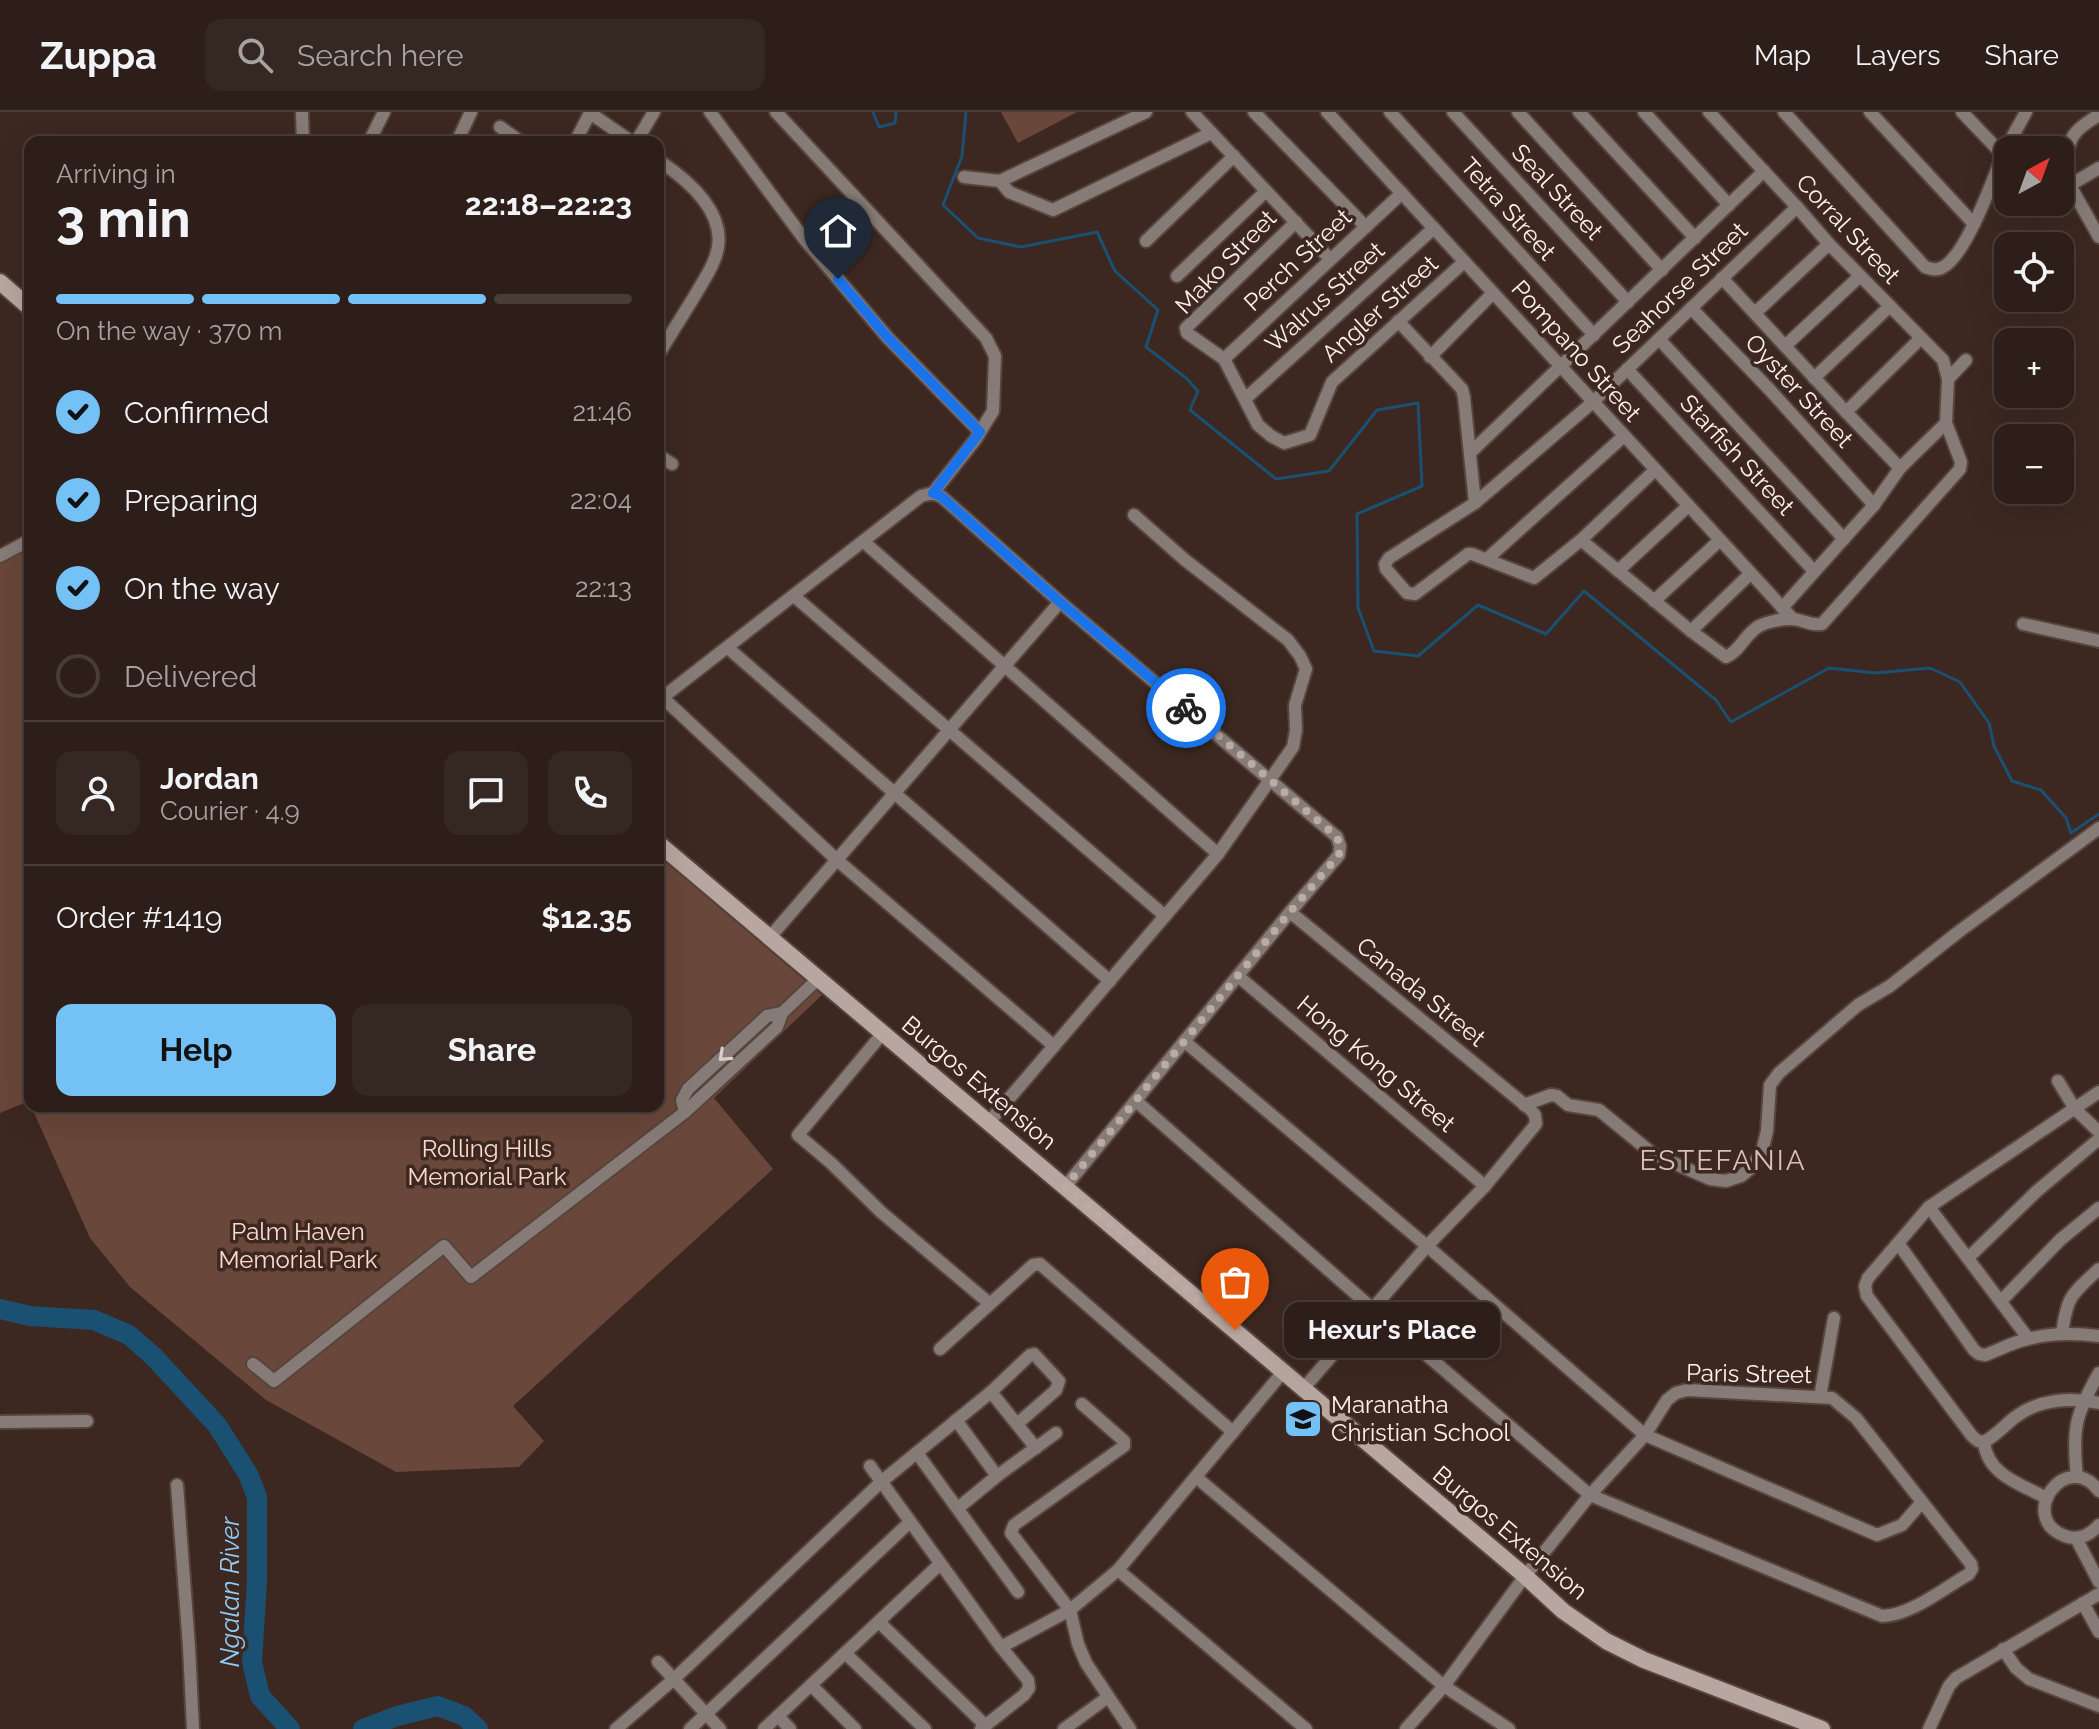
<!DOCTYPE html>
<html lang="en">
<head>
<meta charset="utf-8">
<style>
  :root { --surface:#2d1e19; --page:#352722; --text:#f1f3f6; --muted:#a7a2a2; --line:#483c38; --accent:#73c1f5 }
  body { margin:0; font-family:Raleway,sans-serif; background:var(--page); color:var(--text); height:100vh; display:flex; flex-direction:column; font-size:30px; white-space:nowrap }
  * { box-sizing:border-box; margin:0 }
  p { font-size:26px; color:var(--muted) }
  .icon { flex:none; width:44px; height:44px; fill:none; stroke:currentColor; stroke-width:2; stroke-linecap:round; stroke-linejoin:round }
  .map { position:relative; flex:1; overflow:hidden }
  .side { position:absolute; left:24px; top:24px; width:640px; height:976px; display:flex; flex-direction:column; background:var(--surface); border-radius:16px; box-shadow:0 8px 32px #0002,0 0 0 2px var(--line) }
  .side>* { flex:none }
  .needle { width:52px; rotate:41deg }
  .controls { position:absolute; left:1994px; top:24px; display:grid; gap:16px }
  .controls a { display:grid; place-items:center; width:80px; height:80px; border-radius:16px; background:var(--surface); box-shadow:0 8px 32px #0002,0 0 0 2px var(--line); font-size:40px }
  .pin { position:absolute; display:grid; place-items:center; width:68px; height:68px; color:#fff; margin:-82px -34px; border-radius:50% 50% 50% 0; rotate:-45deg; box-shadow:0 0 8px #0007 }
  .pin .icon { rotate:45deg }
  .courier { position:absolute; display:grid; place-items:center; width:80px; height:80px; margin:-40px; border:6px solid #1a73e8; border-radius:50%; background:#fff; color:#222; box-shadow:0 2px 10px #0007 }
  .bubble { position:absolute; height:56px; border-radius:16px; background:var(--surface); box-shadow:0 8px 32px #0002,0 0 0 2px var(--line); font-size:26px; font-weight:700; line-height:56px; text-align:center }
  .overview em { font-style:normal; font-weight:700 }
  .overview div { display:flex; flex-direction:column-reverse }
  .overview { display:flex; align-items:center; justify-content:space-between; height:136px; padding:0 32px }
  h1 { font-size:52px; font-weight:700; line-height:60px }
  .bar { display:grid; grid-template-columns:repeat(4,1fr); gap:12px 8px; align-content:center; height:96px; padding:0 32px }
  .bar i { height:10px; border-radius:6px; background:var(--line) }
  .bar .active { background:var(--accent) }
  .bar p { grid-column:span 4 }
  .line { display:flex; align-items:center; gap:20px; padding:0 32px; border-top:2px solid var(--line) }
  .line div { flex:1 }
  .round { display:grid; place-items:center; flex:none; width:84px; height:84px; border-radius:16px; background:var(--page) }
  ol { padding:0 32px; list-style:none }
  li { display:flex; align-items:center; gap:24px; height:88px }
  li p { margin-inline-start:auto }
  li .icon { padding:8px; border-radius:50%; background:var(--accent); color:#111; stroke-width:4 }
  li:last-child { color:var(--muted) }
  li i { width:44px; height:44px; border:4px solid var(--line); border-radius:50% }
  .primary-button { display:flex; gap:16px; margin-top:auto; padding:16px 32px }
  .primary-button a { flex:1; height:92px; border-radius:16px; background:var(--accent); color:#111; font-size:32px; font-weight:700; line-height:92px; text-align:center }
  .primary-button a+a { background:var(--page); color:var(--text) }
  header { display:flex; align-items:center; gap:48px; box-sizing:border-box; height:112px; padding:0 40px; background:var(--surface); border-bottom:2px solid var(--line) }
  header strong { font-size:38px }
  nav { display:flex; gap:44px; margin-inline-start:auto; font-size:28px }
  .search { width:560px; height:72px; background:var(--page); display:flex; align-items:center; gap:20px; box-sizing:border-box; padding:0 28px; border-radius:16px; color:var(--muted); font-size:30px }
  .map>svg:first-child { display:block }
  .green { fill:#69473a }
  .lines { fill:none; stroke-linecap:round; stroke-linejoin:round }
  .stream { stroke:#1a5071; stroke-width:3 }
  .river { stroke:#1a5071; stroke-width:20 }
  .minor-casing { stroke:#57443d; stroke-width:16 }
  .secondary-casing { stroke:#57443d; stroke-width:20 }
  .minor { stroke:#867b77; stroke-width:12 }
  .secondary { stroke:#b8a7a0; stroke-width:16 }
  .oneway { stroke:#dacec8 }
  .done { stroke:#baaba4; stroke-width:8; stroke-dasharray:0 14.4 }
  .route { stroke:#1a73e8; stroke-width:10 }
  .labels { text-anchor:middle; stroke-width:7; stroke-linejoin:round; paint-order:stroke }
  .street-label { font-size:24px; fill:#fef1eb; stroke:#3c2821 }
  .park-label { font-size:24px; fill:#fcd9cb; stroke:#3c2821 }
  .poi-label { font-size:24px; fill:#fef1eb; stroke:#3c2821; text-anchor:start }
  .water-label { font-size:26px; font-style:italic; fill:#8ecbf5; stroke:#3c2821 }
  .quarter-label { font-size:28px; letter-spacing:2px; fill:#dabfb5; stroke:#3c2821 }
</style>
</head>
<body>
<header>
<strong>Zuppa</strong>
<div class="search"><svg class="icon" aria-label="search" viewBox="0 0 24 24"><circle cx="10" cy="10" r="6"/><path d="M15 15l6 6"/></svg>Search here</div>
<nav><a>Map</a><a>Layers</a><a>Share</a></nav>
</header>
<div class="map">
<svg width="2099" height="1617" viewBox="0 0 2099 1617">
  <rect width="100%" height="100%" fill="#3c2821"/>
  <g class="green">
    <polygon points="1001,0 1077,0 1018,31"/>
    <polygon points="30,435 30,991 29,989 0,1001 0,448"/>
    <polygon points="658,744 822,883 714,986 773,1057 513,1294 544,1329 519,1355 396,1360 266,1288 130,1175 90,1126 31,994 658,994"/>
  </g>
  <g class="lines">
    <g class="stream">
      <polyline points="873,0 879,15 895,11 896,0"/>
      <polyline points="966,0 962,44 943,93 978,126 1021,135 1097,120 1115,159 1158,198 1146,235 1186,266 1198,279 1190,298 1276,367 1329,359 1377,298 1418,291 1422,374 1357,402 1358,496 1374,539 1418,544 1478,493 1546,522 1584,479 1716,588 1731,610 1829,556 1875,561 1930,556 1960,570 1989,611 1994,634 2012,669 2041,678 2066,706 2071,721 2099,702"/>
    </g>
    <g class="river">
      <polyline points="0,1197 30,1204 94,1208 129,1223 154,1245 217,1313 248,1362 257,1385 257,1469 252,1550 260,1584 290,1617"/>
      <polyline points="363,1617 397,1604 438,1594 464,1604 478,1617"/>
    </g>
    <g class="minor-casing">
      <g id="minor">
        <polyline points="302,0 303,30"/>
        <polyline points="710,0 805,128 888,226 980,320"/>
        <polyline points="776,0 986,226 995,244 993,299 975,328 933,381"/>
        <polyline points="1192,0 1330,147"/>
        <polyline points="1254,0 1366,115"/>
        <polyline points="1327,0 1792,506"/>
        <polyline points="1390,0 1594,223"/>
        <polyline points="1453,0 1628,190"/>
        <polyline points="1518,0 1662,158"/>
        <polyline points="1579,0 1695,126"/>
        <polyline points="1644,0 1729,93"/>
        <polyline points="1709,0 1797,95 1829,132 1943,248 1948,267"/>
        <path d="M1784 0 1925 155C1931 157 1937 159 1943 155 1966 143 1992 70 2002 45 2009 30 2018 15 2026 0"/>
        <polyline points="1870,0 1974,112"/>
        <polyline points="1962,0 2003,43"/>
        <path d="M2099 3C2068 21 2070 27 2063 61L2099 125"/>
        <polyline points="500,15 521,30"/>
        <polyline points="369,30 384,0"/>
        <polyline points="457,30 471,0"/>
        <polyline points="575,30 590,1 632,30"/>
        <polyline points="636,30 654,0"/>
        <path d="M658 48C685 66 724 98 718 135 715 153 703 169 694 185 682 204 670 224 658 243"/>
        <polyline points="964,65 1000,69 1146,0"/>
        <polyline points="1000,69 1009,80 1053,98 1211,21"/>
        <polyline points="2070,73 2099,56"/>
        <polyline points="1296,110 1186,216 1187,221 1224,247 1258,313 1271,324 1284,331 1310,323 1332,270 1464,150"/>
        <polyline points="1146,129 1234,44"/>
        <polyline points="1177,164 1266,79"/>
        <polyline points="1722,166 1846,300 1900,356"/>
        <polyline points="1691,196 1769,277 1874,393"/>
        <polyline points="1755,201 1829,132"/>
        <polyline points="1398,209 1462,277 1464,285 1475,391"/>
        <polyline points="1659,227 1844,427"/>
        <polyline points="1785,234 1860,164"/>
        <polyline points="1430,245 1493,181"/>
        <polyline points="1224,247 1402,81"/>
        <polyline points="1627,257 1814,459"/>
        <polyline points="1814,266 1890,194"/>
        <polyline points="1245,287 1434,116"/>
        <polyline points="1846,300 1921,226"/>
        <polyline points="1470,341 1764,59"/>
        <polyline points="658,343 672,352"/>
        <polyline points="1655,358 1581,428 1534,466 1472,442 1468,442 1415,482 1407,481 1386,457 1385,452 1389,446 1475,391 1593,290 1797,95"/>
        <path d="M1581 428 1691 519 1726 545C1740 539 1745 522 1759 514 1767 510 1781 507 1791 507 1802 507 1810 514 1822 512L1960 357 1961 350 1946 311 1948 267 1966 248"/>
        <polyline points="864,430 1218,742"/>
        <polyline points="0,444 30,428"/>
        <polyline points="1487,447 1624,324"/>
        <polyline points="1618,459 1688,394"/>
        <polyline points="794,484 1165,804"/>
        <polyline points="1654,489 1720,428"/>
        <polyline points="1782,496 1874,393 1900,356 1946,311"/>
        <polyline points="2023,512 2099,529"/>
        <polyline points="1691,519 1750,462"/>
        <polyline points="728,536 1110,869"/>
        <polyline points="662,585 837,748 1054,934"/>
        <polyline points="658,589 921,384 933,381 942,385 1060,490 1337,725 1340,734 1339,743 1290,800 1065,1075"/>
        <polyline points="1290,800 1530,997 1535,1003 1536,1012 1485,1074 1427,1134 1303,1277"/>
        <polyline points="770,825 1060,490"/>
        <polyline points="1238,864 1485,1074"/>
        <polyline points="883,921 798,1023 831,1051 881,1100 989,1191"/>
        <polyline points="1184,929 1427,1134 1645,1323 1877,1423 1902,1413 1922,1390"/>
        <polyline points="2058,969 2075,997 2099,1020"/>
        <path d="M1136 989 1373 1197 1590 1383 1882 1504C1910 1504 1944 1476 1969 1462L1972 1457 1971 1452 1856 1306 1832 1286 1687 1278 1676 1281 1667 1288 1645 1323 1590 1383 1525 1464 1444 1574 1406 1617"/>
        <polyline points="1524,993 1551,983 1557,984 1568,993 1599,998 1653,1042 1710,1067 1726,1069 1741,1064 1751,1056 1762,1040 1767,1019 1770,973 1779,961 1858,893 1890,874 1957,821 2099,716"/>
        <polyline points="685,1000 682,988 688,977 767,904 782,901"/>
        <polyline points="989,1010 1218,742 1293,635 1296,618 1295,593 1306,557 1300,544 1288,528 1185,448 1134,403"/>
        <polyline points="1929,1095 2028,1226"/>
        <path d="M1898 1131 1974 1238 1979 1242 1985 1243C1999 1238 2013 1230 2028 1227 2050 1221 2076 1221 2099 1224"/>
        <polyline points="1968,1146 2037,1079 2099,1027"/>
        <polyline points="2001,1189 2060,1128 2099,1096"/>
        <path d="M2062 1222C2067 1184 2071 1183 2099 1157"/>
        <polyline points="940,1237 1033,1153 1040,1152 1233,1320"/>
        <polyline points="253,1252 274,1269 444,1134 471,1165 685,1000 777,915 782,901 819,866"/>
        <polyline points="991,1280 1036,1336"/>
        <polyline points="1820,1285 1834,1206"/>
        <polyline points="1082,1292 1124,1329 1124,1334 1014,1413 1011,1421 1070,1498 1078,1532 1086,1551 1130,1617"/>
        <polyline points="956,1308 997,1364"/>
        <polyline points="0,1310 87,1309"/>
        <polyline points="1984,1330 1978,1329 1972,1324 1867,1184 1865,1174 1868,1166 1929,1095 2099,980"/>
        <path d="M1984 1330C1995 1324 2004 1314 2014 1306 2038 1287 2071 1285 2099 1291"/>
        <path d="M1984 1330C1987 1363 2022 1373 2047 1386"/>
        <polyline points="917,1341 1018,1480"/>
        <polyline points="870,1354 1001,1535 1028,1568 1029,1576 1024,1583 981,1617"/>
        <polyline points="1196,1365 1444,1574 1509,1617"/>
        <path d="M2077 1365C2072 1316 2075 1304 2099 1261"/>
        <polyline points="177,1373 189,1535 193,1617"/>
        <path d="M2099 1379C2066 1335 2016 1406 2065 1424 2079 1429 2090 1423 2099 1413"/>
        <polyline points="958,1396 997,1364 1056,1321"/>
        <polyline points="2076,1426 2099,1470"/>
        <polyline points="1118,1458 1306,1617"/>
        <polyline points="2083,1491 2099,1520"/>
        <polyline points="879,1510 986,1614"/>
        <polyline points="1001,1535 1070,1498 1118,1458 1283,1260"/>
        <polyline points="2003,1537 2016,1556 2029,1567 2099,1594"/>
        <polyline points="845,1541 925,1617"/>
        <polyline points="658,1550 720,1617"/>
        <polyline points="811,1573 855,1617"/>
        <polyline points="778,1604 790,1617"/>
        <polyline points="616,1617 674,1567 881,1370 991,1280 1030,1243 1034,1242 1059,1269 1056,1278 1017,1312"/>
        <polyline points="690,1617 910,1410"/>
        <polyline points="764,1617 940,1452"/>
        <polyline points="1064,1617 1108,1585"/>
        <polyline points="1929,1617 1949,1574 1956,1566 2099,1482"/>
      </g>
    </g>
    <g class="secondary-casing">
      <g id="secondary">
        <polyline points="0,170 30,196"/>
        <polyline points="658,731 1525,1464 1563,1499 1606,1529 1644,1548 1822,1617"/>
      </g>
    </g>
    <use href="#minor" class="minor"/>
    <use href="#secondary" class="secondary"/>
  </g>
  <defs><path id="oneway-chevron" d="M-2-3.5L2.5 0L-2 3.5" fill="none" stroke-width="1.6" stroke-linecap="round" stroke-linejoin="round" transform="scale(2)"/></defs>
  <use class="oneway" href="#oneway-chevron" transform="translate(724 944) rotate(137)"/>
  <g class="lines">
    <polyline class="done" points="1186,596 1337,725 1340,734 1339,743 1290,800 1065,1075 1235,1218"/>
    <polyline class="route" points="838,167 888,226 980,320 933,381 942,385 1060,490 1186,596"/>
  </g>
  <defs>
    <g id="school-square" transform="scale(2)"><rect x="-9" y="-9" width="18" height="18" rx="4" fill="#73c1f5" stroke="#3c2821"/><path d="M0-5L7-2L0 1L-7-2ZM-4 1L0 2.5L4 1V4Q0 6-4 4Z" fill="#111"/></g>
  </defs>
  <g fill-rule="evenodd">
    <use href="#school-square" x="1303" y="1307"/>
  </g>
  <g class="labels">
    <g class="street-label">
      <text transform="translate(1557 80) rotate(47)" y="8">Seal Street</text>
      <text transform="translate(1508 97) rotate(48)" y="8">Tetra Street</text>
      <text transform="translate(1848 117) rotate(47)" y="8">Corral Street</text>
      <text transform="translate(1298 148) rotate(-43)" y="8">Perch Street</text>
      <text transform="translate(1226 150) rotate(-46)" y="8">Mako Street</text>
      <text transform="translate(1680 176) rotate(-44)" y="8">Seahorse Street</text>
      <text transform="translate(1325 185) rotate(-42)" y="8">Walrus Street</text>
      <text transform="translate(1380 197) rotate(-42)" y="8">Angler Street</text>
      <text transform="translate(1576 239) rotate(48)" y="8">Pompano Street</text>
      <text transform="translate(1799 279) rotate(47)" y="8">Oyster Street</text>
      <text transform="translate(1737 343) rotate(47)" y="8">Starfish Street</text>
      <text transform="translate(1421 880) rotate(39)" y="8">Canada Street</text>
      <text transform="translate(1376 952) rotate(40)" y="8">Hong Kong Street</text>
      <text transform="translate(979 971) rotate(40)" y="8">Burgos Extension</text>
      <text transform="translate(1749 1262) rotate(1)" y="8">Paris Street</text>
      <text transform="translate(1510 1421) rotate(40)" y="8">Burgos Extension</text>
    </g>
    <g class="park-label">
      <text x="487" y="1045">Rolling Hills<tspan x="487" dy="28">Memorial Park</tspan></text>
      <text x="298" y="1128">Palm Haven<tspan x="298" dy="28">Memorial Park</tspan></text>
    </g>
    <g class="poi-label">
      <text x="1331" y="1301">Maranatha<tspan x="1331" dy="28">Christian School</tspan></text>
    </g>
    <g class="water-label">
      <text transform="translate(230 1480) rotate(-90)" y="9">Ngalan River</text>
    </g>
    <g class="quarter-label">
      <text x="1723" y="1058">ESTEFANIA</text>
    </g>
  </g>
</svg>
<div class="controls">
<a><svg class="needle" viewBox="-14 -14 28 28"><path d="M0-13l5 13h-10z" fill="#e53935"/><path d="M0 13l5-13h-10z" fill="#a7a2a2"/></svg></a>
<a><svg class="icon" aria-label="locate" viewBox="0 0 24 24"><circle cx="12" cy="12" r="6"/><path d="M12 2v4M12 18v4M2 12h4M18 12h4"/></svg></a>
<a>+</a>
<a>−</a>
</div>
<div class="pin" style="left:1235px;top:1218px;background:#ea580c"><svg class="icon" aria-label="bag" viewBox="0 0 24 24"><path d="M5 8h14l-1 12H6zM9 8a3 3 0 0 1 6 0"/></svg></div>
<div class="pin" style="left:838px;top:167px;background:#1f2937"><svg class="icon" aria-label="home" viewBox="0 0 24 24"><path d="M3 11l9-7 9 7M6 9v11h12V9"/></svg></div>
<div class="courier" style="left:1186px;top:596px"><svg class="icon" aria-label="bike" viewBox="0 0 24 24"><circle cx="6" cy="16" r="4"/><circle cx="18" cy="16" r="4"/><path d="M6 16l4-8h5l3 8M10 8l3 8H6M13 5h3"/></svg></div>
<div class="bubble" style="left:1284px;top:1190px;width:216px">Hexur's Place</div>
<section class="side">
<div class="overview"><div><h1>3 min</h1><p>Arriving in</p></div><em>22:18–22:23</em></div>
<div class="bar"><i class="active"></i><i class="active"></i><i class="active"></i><i></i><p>On the way · 370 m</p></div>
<ol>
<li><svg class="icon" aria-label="check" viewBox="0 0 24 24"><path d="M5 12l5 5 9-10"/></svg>Confirmed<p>21:46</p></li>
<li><svg class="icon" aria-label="check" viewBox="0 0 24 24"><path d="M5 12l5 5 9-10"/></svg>Preparing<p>22:04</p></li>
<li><svg class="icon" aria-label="check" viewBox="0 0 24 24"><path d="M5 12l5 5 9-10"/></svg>On the way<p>22:13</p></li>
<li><i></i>Delivered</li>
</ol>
<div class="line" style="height:144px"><a class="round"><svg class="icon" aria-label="person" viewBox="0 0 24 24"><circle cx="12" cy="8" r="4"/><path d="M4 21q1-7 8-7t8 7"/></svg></a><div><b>Jordan</b><p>Courier · 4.9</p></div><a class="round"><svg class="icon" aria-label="chat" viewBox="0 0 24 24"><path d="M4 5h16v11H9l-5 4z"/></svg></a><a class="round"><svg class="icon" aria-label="phone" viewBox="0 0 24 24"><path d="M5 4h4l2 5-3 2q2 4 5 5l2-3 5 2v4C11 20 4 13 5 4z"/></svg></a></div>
<div class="line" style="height:104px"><div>Order #1419</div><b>$12.35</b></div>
<div class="primary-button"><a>Help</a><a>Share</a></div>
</section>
</div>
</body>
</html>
